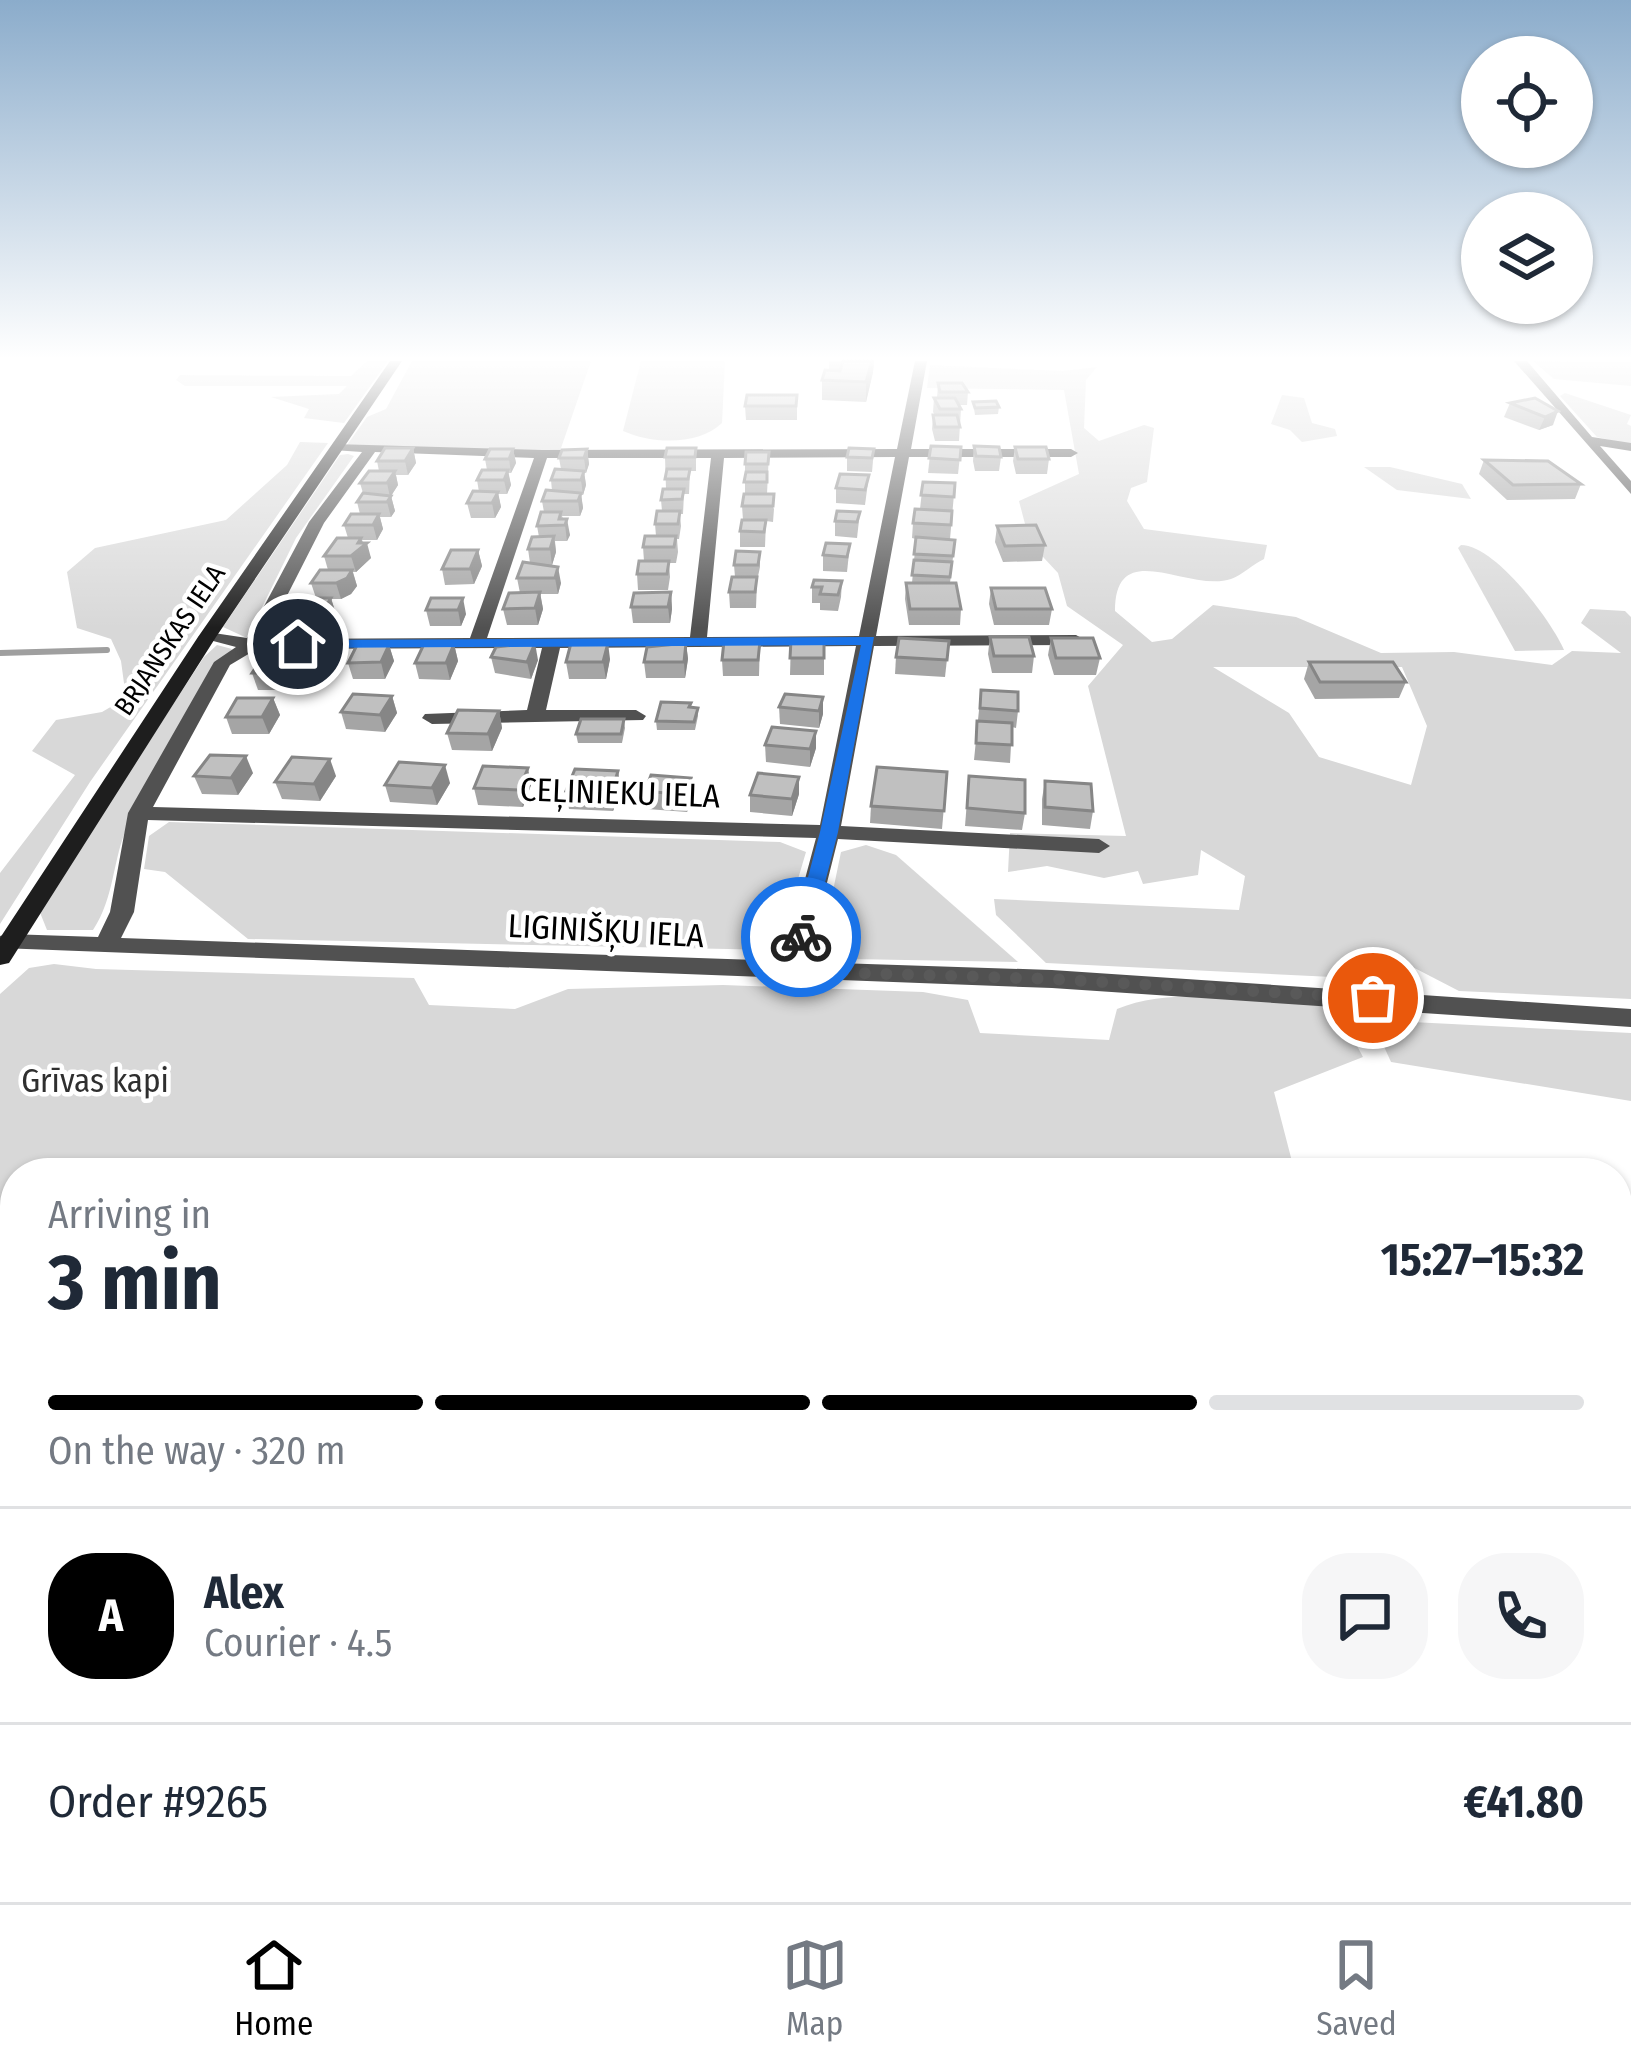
<!DOCTYPE html>
<html lang="en">
<head>
<meta charset="utf-8">
<style>
  :root { --surface:#fff; --page:#f6f6f7; --text:#1f2937; --muted:#747a83; --line:#e0e1e3; --accent:#000 }
  body { margin:0; font-family:"Fira Sans Condensed",sans-serif; background:var(--page); color:var(--text); height:100vh; display:flex; flex-direction:column; font-size:45px; white-space:nowrap }
  * { box-sizing:border-box; margin:0 }
  p { font-size:39px; color:var(--muted) }
  .icon { flex:none; width:66px; height:66px; fill:none; stroke:currentColor; stroke-width:2; stroke-linecap:round; stroke-linejoin:round }
  .map { position:relative; flex:1; overflow:hidden }
  .panel { position:absolute; left:0px; top:1158px; width:1632px; height:744px; display:flex; flex-direction:column; background:var(--surface); border-radius:48px 48px 0 0; box-shadow:0 3px 9px #0004 }
  .panel>* { flex:none }
  .fabs { position:absolute; left:1461px; top:36px; display:grid; gap:24px }
  .fabs a { display:grid; place-items:center; width:132px; height:132px; border-radius:50%; background:var(--surface); box-shadow:0 3px 9px #0004; font-size:60px }
  .pin { position:absolute; display:grid; place-items:center; width:102px; height:102px; color:#fff; margin:-51px; border:6px solid #fff; border-radius:50%; box-shadow:0 3px 12px #0007 }
  .courier { position:absolute; display:grid; place-items:center; width:120px; height:120px; margin:-60px; border:9px solid #1a73e8; border-radius:50%; background:#fff; color:#222; box-shadow:0 3px 15px #0007 }
  .summary em { font-style:normal; font-weight:700 }
  .summary div { display:flex; flex-direction:column-reverse }
  .summary { display:flex; align-items:center; justify-content:space-between; height:204px; padding:0 48px }
  h1 { font-size:78px; font-weight:700; line-height:90px }
  .bar { display:grid; grid-template-columns:repeat(4,1fr); gap:18px 12px; align-content:center; height:144px; padding:0 48px }
  .bar i { height:15px; border-radius:9px; background:var(--line) }
  .bar .current { background:var(--accent) }
  .bar p { grid-column:span 4 }
  .line { display:flex; align-items:center; gap:30px; padding:0 48px; border-top:3px solid var(--line) }
  .line div { flex:1 }
  .round { display:grid; place-items:center; flex:none; width:126px; height:126px; border-radius:48px; background:var(--page) }
  .tab-bar { display:flex; justify-content:space-around; align-items:center; height:168px; border-top:3px solid var(--line); background:var(--surface); font-size:33px; color:var(--muted) }
  .tab-bar a { display:grid; justify-items:center; gap:6px }
  .tab-bar .current { color:var(--accent) }
  .map>svg:first-child { display:block }
  .green { fill:#d8d8d8; fill-rule:evenodd }
  .lines { fill:none; stroke-linecap:round; stroke-linejoin:round }
  .stream { stroke:#9f9f9f; stroke-width:6 }
  .street { fill:#515151; fill-rule:evenodd }
  .secondary { fill:#1e1e1e; fill-rule:evenodd }
  .wall { fill:#a5a5a5 }
  .shaded-wall { fill:#868686 }
  .building { fill:#c0c0c0; stroke:#868686; stroke-width:3 }
  .route { fill:#1a73e8 }
  .done { stroke:#595959; stroke-width:12; stroke-dasharray:0 21.6 }
  .labels { text-anchor:middle; stroke-width:9; stroke-linejoin:round; paint-order:stroke }
  .far-street-label { font-size:27px; fill:#000; stroke:#fff }
  .street-label { font-size:33px; fill:#000; stroke:#fff }
  .park-label { font-size:33px; fill:#2f2f2f; stroke:#fff }
</style>
</head>
<body>
<div class="map">
<svg width="1631" height="1902" viewBox="0 0 1631 1902">
  <rect width="100%" height="100%" fill="#fff"/>
  <g class="green">
    <polygon points="367,361 388,361 344,423 304,418 309,409 271,397 339,394 347,386 185,386 176,380 180,375 351,376"/>
    <polygon points="412,361 591,361 560,451 347,445 367,417 386,409"/>
    <path d="M641 361H725L722 423C698 446 652 444 623 431Z"/>
    <polygon points="1533,361 1631,362 1631,386 1554,379"/>
    <path d="M930 365 1063 371 1097 367 1086 380 1084 428 1099 441 1144 425 1154 428 1147 482 1131 488 1127 501 1144 529 1267 545 1264 559C1253 564 1242 575 1231 579 1188 593 1115 535 1115 611L1152 642 1172 639 1213 605 1296 617 1381 653 1454 652 1552 665 1572 651 1621 653 1581 623 1590 609 1625 611 1631 617V999L1459 991 1399 960 1396 976 1374 979 1046 963 996 915 994 899 1239 910 1245 876 1201 850 1198 875 1143 884 1138 871 1104 878 1047 866 1008 872 1010 833 1126 836 1088 686 1123 645 1067 606 1058 573 1030 543 1019 501 1079 474 1064 390 927 388ZM1402 667 1427 726 1411 785 1319 757 1289 713 1213 667Z"/>
    <polygon points="1565,393 1631,415 1627,424 1631,426 1631,445 1597,437 1560,396"/>
    <polygon points="1282,395 1304,398 1312,423 1335,429 1337,436 1302,442 1290,430 1271,424"/>
    <polygon points="300,442 328,443 90,782 0,924 0,873 75,775 32,751 56,720 102,712 126,698 121,661 111,639 77,628 67,572 95,548 226,520 287,465"/>
    <polygon points="348,454 354,456 296,538 247,638 223,627 340,455"/>
    <polygon points="1364,467 1390,467 1462,484 1471,499 1397,490"/>
    <path d="M1461 545C1495 545 1551 620 1564 650L1515 651 1458 548Z"/>
    <path d="M217 645 232 649C194 706 155 762 128 825 112 860 115 897 93 930H47L39 910 204 657Z"/>
    <polygon points="169,822 780,842 806,852 777,950 248,939 165,872 144,869 149,836"/>
    <polygon points="866,845 896,855 1018,962 850,959 821,949 841,852"/>
    <path d="M54 964 96 969 414 978 429 1005 515 1009 568 989 723 985 923 992 968 1000 980 1033 1109 1040 1117 1009C1172 985 1266 1001 1326 1003L1340 1014 1363 1057 1274 1092 1295 1173H15V1887H1617V1433L1631 1464V1902H0V994L29 968Z"/>
    <polygon points="1372,1020 1631,1033 1631,1101 1391,1062"/>
  </g>
  <g class="lines">
    <polyline class="stream" points="0,653 107,650"/>
    <g class="street">
      <path d="M915 361H927L911 449H1071L1078 453 1071 457H909L876 636 1076 635 1085 640 1076 645 874 646 841 826 1099 839 1110 846 1099 853 838 839 807 962 1052 970 1631 1009V1027L1052 988 0 948V936L8 934 98 937 110 912 128 813 214 662 236 647 198 637 207 632 247 638 309 522 362 452 333 450V444L542 450 897 449ZM375 452 534 458 470 638 265 639 324 523ZM895 457 859 636 707 637 724 458ZM547 458H711L690 637 487 638ZM856 646 820 825 153 807 230 665 257 649 542 648 527 710 425 714 422 718 432 724 643 720 646 716 636 710H546L560 648ZM148 820 816 838 783 961 121 938 134 912Z"/>
      <polygon points="1514,361 1527,361 1592,437 1631,443 1631,451 1600,446 1631,481 1631,494"/>
    </g>
    <polygon class="secondary" points="390,361 402,361 216,637 9,963 0,965 0,938 198,637"/>
  </g>
  <g class="wall">
    <polygon points="829,361 874,361 873,372 866,402 822,400 822,380 829,370"/>
    <polygon points="938,383 968,392 967,405 958,405 961,409 959,441 935,441 932,429 933,415 935,415 933,412 934,398 937,398"/>
    <polygon points="797,395 797,420 746,420 745,406"/>
    <polygon points="1535,398 1553,425 1539,430 1504,417 1510,403"/>
    <polygon points="973,402 999,407 998,414 975,415"/>
    <polygon points="931,446 961,447 958,474 928,473"/>
    <polygon points="974,446 1001,457 999,471 975,471 973,461"/>
    <polygon points="1015,447 1049,459 1047,474 1016,474 1013,461"/>
    <polygon points="413,448 416,463 408,475 396,475 398,485 391,496 395,511 391,517 380,517 383,529 377,540 362,540 371,558 356,572 353,572 357,586 351,594 341,599 331,599 336,614 327,628 293,628 288,612 316,598 311,583 328,570 324,556 348,538 344,525 360,514 357,502 363,493 360,483 379,471 377,461"/>
    <polygon points="696,448 696,471 690,471 689,494 684,494 683,514 680,514 681,526 679,539 677,539 678,552 676,563 669,563 670,577 668,590 638,590 637,574 644,561 643,547 656,536 655,524 662,511 661,500 666,489 665,457"/>
    <polygon points="513,449 516,463 511,473 508,473 511,485 507,494 498,494 501,507 495,518 471,518 467,503 479,492 477,480 487,470 485,459"/>
    <polygon points="587,449 589,464 586,473 584,473 586,485 583,495 581,495 583,508 580,516 562,516 570,535 567,541 555,541 556,552 552,565 542,565 561,583 558,594 540,594 543,609 538,625 507,625 503,609 520,593 517,578 530,563 528,549 539,537 537,526 544,512 542,501 552,491 551,480 561,469 559,458"/>
    <polygon points="874,449 872,472 847,471 847,457"/>
    <polygon points="769,452 767,494 774,509 773,522 766,521 765,547 740,547 740,531 743,520 742,506 745,494 745,464"/>
    <polygon points="1484,460 1581,484 1575,499 1507,500 1479,474"/>
    <polygon points="869,475 865,505 836,503 836,488"/>
    <polygon points="923,482 955,483 950,539 955,540 950,583 961,609 960,625 909,625 905,599 906,583 912,583 916,539 912,538 913,523 920,509"/>
    <polygon points="860,512 857,538 835,536 835,521"/>
    <polygon points="997,526 1045,545 1042,561 1003,562 995,542"/>
    <polygon points="850,544 847,572 823,571 823,555"/>
    <polygon points="478,550 482,566 474,584 445,585 442,569"/>
    <polygon points="760,552 760,567 757,581 756,608 730,608 729,592 735,577 734,565"/>
    <polygon points="842,581 841,597 838,611 820,610 820,603 812,603 812,587"/>
    <polygon points="991,588 1052,609 1049,625 994,625 989,604"/>
    <polygon points="671,592 672,609 670,623 633,623 631,607"/>
    <polygon points="431,598 466,614 461,626 430,626 426,610"/>
    <polygon points="990,637 1034,656 1032,673 992,673 988,654"/>
    <polygon points="1051,638 1100,658 1096,675 1054,675 1048,655"/>
    <polygon points="791,640 824,640 824,675 790,675"/>
    <polygon points="760,641 759,676 723,676 722,660"/>
    <polygon points="949,641 945,677 895,674 896,657"/>
    <polygon points="686,643 688,659 685,678 646,678 644,662"/>
    <polygon points="454,644 458,661 450,680 419,679 415,663"/>
    <polygon points="389,645 394,661 385,679 353,679 348,663"/>
    <polygon points="303,647 309,664 293,690 258,690 252,673"/>
    <polygon points="491,657 538,660 531,679 495,673"/>
    <polygon points="610,659 606,679 569,679 566,662"/>
    <polygon points="1309,662 1406,682 1399,698 1315,699 1304,679"/>
    <polygon points="981,690 1018,711 1016,728 1012,727 1010,763 974,760"/>
    <polygon points="392,696 397,713 385,732 346,729 341,712"/>
    <polygon points="823,697 823,714 819,728 780,724 779,707"/>
    <polygon points="273,698 280,715 269,734 232,734 226,717"/>
    <polygon points="691,707 698,708 698,716 695,730 657,730 656,721"/>
    <polygon points="499,711 502,728 492,751 452,750 447,733"/>
    <polygon points="624,719 625,728 622,743 578,743 576,734"/>
    <polygon points="765,745 816,748 810,767 766,762"/>
    <polygon points="947,772 942,829 870,823 871,806"/>
    <polygon points="253,773 238,795 202,794 194,776"/>
    <polygon points="336,776 320,801 282,799 275,782"/>
    <polygon points="969,776 1025,813 1022,830 965,826"/>
    <polygon points="691,778 692,795 687,812 647,809 645,791"/>
    <polygon points="1045,781 1093,811 1090,829 1042,825 1042,799"/>
    <polygon points="450,783 437,805 390,802 385,785"/>
    <polygon points="531,785 523,807 478,805 474,788"/>
    <polygon points="621,789 613,811 569,809 566,791"/>
    <polygon points="799,794 792,816 750,812 750,795"/>
  </g>
  <g class="shaded-wall">
    <polygon points="872,361 874,361 873,372 866,402 866,382"/>
    <polygon points="1558,411 1553,425 1539,430 1545,417"/>
    <polygon points="413,448 416,463 408,475 405,461"/>
    <polygon points="513,449 516,463 511,473 509,459"/>
    <polygon points="587,449 589,464 586,473 584,458"/>
    <polygon points="508,470 511,485 507,494 504,480"/>
    <polygon points="395,471 398,485 391,496 395,511 391,517 387,502 390,497 387,483"/>
    <polygon points="584,471 586,485 583,495 581,480"/>
    <polygon points="498,492 501,507 495,518 492,503"/>
    <polygon points="581,493 583,508 580,516 578,501"/>
    <polygon points="379,514 383,529 377,540 373,525"/>
    <polygon points="567,519 570,535 567,541 565,525"/>
    <polygon points="554,536 556,552 552,565 550,549"/>
    <polygon points="361,538 363,546 367,543 371,558 356,572 351,556"/>
    <polygon points="478,550 482,566 474,584 470,569"/>
    <polygon points="558,567 561,583 558,594 555,578"/>
    <polygon points="352,570 357,586 351,594 341,599 336,583"/>
    <polygon points="540,592 543,609 538,625 535,608"/>
    <polygon points="671,592 672,609 670,623 668,607"/>
    <polygon points="331,598 336,614 327,628 322,612"/>
    <polygon points="463,598 466,614 461,626 458,610"/>
    <polygon points="535,643 538,660 531,679 527,662"/>
    <polygon points="608,643 610,659 606,679 603,662"/>
    <polygon points="686,643 688,659 685,678 684,662"/>
    <polygon points="454,644 458,661 450,680 446,663"/>
    <polygon points="389,645 394,661 385,679 381,662"/>
    <polygon points="303,647 309,664 293,690 287,673"/>
    <polygon points="392,696 397,713 385,732 380,715"/>
    <polygon points="823,697 823,714 819,728 819,711"/>
    <polygon points="273,698 280,715 269,734 262,717"/>
    <polygon points="499,711 502,728 492,751 488,734"/>
    <polygon points="816,731 816,748 810,767 810,749"/>
    <polygon points="246,756 253,773 238,795 231,778"/>
    <polygon points="330,759 336,776 320,801 314,784"/>
    <polygon points="445,765 450,783 437,805 432,788"/>
    <polygon points="528,768 531,785 523,807 519,790"/>
    <polygon points="618,771 621,789 613,811 611,794"/>
    <polygon points="799,777 799,794 792,816 792,799"/>
    <polygon points="691,778 692,795 687,812 685,795"/>
  </g>
  <g class="building">
    <polygon points="843,361 872,361 866,382 822,380 825,370 840,371"/>
    <polygon points="938,383 962,383 968,392 940,392"/>
    <polygon points="747,395 797,395 796,406 745,406"/>
    <polygon points="934,398 955,398 961,409 940,409"/>
    <polygon points="1535,398 1558,411 1545,417 1510,403"/>
    <polygon points="996,401 999,407 975,408 973,402"/>
    <polygon points="933,415 957,415 960,427 935,427"/>
    <polygon points="931,446 961,447 960,460 929,458"/>
    <polygon points="974,446 999,447 1001,457 976,456"/>
    <polygon points="1015,447 1046,447 1049,459 1018,459"/>
    <polygon points="385,448 413,448 405,461 377,461"/>
    <polygon points="667,448 696,448 695,457 665,457"/>
    <polygon points="849,448 874,449 872,458 847,457"/>
    <polygon points="490,449 513,449 509,459 485,459"/>
    <polygon points="587,449 584,458 559,458 562,450"/>
    <polygon points="746,452 769,452 768,464 745,464"/>
    <polygon points="1484,460 1548,461 1581,484 1513,485"/>
    <polygon points="555,469 584,471 581,480 551,480"/>
    <polygon points="667,469 690,469 688,479 665,479"/>
    <polygon points="482,470 508,470 504,480 477,480"/>
    <polygon points="369,471 395,471 387,483 360,483"/>
    <polygon points="746,472 767,472 767,482 744,482"/>
    <polygon points="840,474 869,475 865,490 836,488"/>
    <polygon points="923,482 955,483 954,497 921,495"/>
    <polygon points="663,489 684,489 682,499 661,500"/>
    <polygon points="546,490 581,493 578,501 542,501"/>
    <polygon points="473,491 498,492 492,503 467,503"/>
    <polygon points="363,493 391,496 387,502 357,502"/>
    <polygon points="744,494 774,494 773,506 742,506"/>
    <polygon points="915,509 952,511 951,525 913,523"/>
    <polygon points="657,511 680,511 678,524 655,524"/>
    <polygon points="837,511 860,512 857,522 835,521"/>
    <polygon points="541,512 561,512 559,519 567,519 565,525 537,526"/>
    <polygon points="351,514 379,514 373,525 344,525"/>
    <polygon points="742,520 766,520 764,532 740,531"/>
    <polygon points="1036,525 1045,545 1005,546 997,526"/>
    <polygon points="554,536 550,549 528,549 532,537"/>
    <polygon points="645,536 676,536 674,547 643,547"/>
    <polygon points="916,537 955,540 953,556 914,554"/>
    <polygon points="337,538 361,538 358,543 367,543 351,556 324,556"/>
    <polygon points="826,543 850,544 847,557 823,555"/>
    <polygon points="451,550 478,550 470,569 442,569"/>
    <polygon points="736,551 760,552 758,565 734,565"/>
    <polygon points="914,560 952,562 950,577 912,575"/>
    <polygon points="639,561 669,561 667,574 637,574"/>
    <polygon points="523,562 558,567 555,578 517,578"/>
    <polygon points="320,570 352,570 347,578 336,583 311,583"/>
    <polygon points="732,577 757,577 755,592 729,592"/>
    <polygon points="814,580 842,581 838,595 820,594 822,587 812,587"/>
    <polygon points="906,583 956,583 961,609 910,609"/>
    <polygon points="991,588 1045,588 1052,609 996,609"/>
    <polygon points="540,592 535,608 503,609 509,593"/>
    <polygon points="671,592 668,607 631,607 634,593"/>
    <polygon points="297,598 331,598 322,612 288,612"/>
    <polygon points="431,598 463,598 458,610 426,610"/>
    <polygon points="990,637 1029,637 1034,656 994,656"/>
    <polygon points="899,638 949,641 947,660 896,657"/>
    <polygon points="1051,638 1093,638 1100,658 1056,658"/>
    <polygon points="791,640 824,640 824,658 790,658"/>
    <polygon points="724,641 760,641 758,660 722,660"/>
    <polygon points="535,643 527,662 491,657 496,647"/>
    <polygon points="571,643 608,643 603,662 566,662"/>
    <polygon points="686,643 684,662 644,662 647,647"/>
    <polygon points="424,644 454,644 446,663 415,663"/>
    <polygon points="357,645 389,645 381,662 348,663"/>
    <polygon points="269,647 303,647 287,673 252,673"/>
    <polygon points="1309,662 1393,662 1406,682 1320,682"/>
    <polygon points="981,690 1018,692 1018,711 980,708"/>
    <polygon points="353,694 392,696 380,715 341,712"/>
    <polygon points="785,694 823,697 819,711 779,707"/>
    <polygon points="237,698 273,698 262,717 226,717"/>
    <polygon points="661,702 691,703 689,707 698,708 694,722 656,721"/>
    <polygon points="458,710 499,711 488,734 447,733"/>
    <polygon points="581,719 624,719 621,734 576,734"/>
    <polygon points="977,721 1012,723 1012,745 976,743"/>
    <polygon points="772,727 816,731 810,749 765,745"/>
    <polygon points="210,755 246,756 231,778 194,776"/>
    <polygon points="292,757 330,759 314,784 275,782"/>
    <polygon points="399,762 445,765 432,788 385,785"/>
    <polygon points="483,766 528,768 519,790 474,788"/>
    <polygon points="877,767 947,772 944,811 871,806"/>
    <polygon points="575,769 618,771 611,794 566,791"/>
    <polygon points="758,773 799,777 792,799 750,795"/>
    <polygon points="651,775 691,778 685,795 645,791"/>
    <polygon points="969,776 1025,780 1025,813 967,808"/>
    <polygon points="1045,781 1091,784 1093,811 1045,807"/>
  </g>
  <linearGradient id="sky" x2="0" y2="1"><stop stop-color="#8baccb"/><stop offset="0.57" stop-color="#fff"/><stop offset="1" stop-color="#fff" stop-opacity="0"/></linearGradient>
  <rect width="1631" height="628" fill="url(#sky)"/>
  <polygon class="route" points="874,637 838,832 811,937 801,944 792,937 820,832 861,645 298,648 291,644 298,640"/>
  <g class="lines">
    <polyline class="done" points="801,937 792,971 1052,979 1373,998"/>
  </g>
  <g class="labels">
    <g class="far-street-label">
      <text transform="translate(170 640) rotate(-56)" y="9">BRJANSKAS IELA</text>
    </g>
    <g class="street-label">
      <text transform="translate(620 792) rotate(2)" y="12">CEĻINIEKU IELA</text>
      <text transform="translate(606 930) rotate(3)" y="12">LIGINIŠĶU IELA</text>
    </g>
    <g class="park-label">
      <text x="95" y="1092">Grīvas kapi</text>
    </g>
  </g>
</svg>
<div class="fabs">
<a><svg class="icon" aria-label="locate" viewBox="0 0 24 24"><circle cx="12" cy="12" r="6"/><path d="M12 2v4M12 18v4M2 12h4M18 12h4"/></svg></a>
<a><svg class="icon" aria-label="layers" viewBox="0 0 24 24"><path d="M12 4l9 5-9 5-9-5zM3 14l9 5 9-5"/></svg></a>
</div>
<div class="pin" style="left:1373px;top:998px;background:#ea580c"><svg class="icon" aria-label="bag" viewBox="0 0 24 24"><path d="M5 8h14l-1 12H6zM9 8a3 3 0 0 1 6 0"/></svg></div>
<div class="pin" style="left:298px;top:644px;background:#1f2937"><svg class="icon" aria-label="home" viewBox="0 0 24 24"><path d="M3 11l9-7 9 7M6 9v11h12V9"/></svg></div>
<div class="courier" style="left:801px;top:937px"><svg class="icon" aria-label="bike" viewBox="0 0 24 24"><circle cx="6" cy="16" r="4"/><circle cx="18" cy="16" r="4"/><path d="M6 16l4-8h5l3 8M10 8l3 8H6M13 5h3"/></svg></div>
<section class="panel">
<div class="summary"><div><h1>3 min</h1><p>Arriving in</p></div><em>15:27–15:32</em></div>
<div class="bar"><i class="current"></i><i class="current"></i><i class="current"></i><i></i><p>On the way · 320 m</p></div>
<div class="line" style="height:216px"><b class="round" style="background:var(--accent);color:#fff">A</b><div><b>Alex</b><p>Courier · 4.5</p></div><a class="round"><svg class="icon" aria-label="chat" viewBox="0 0 24 24"><path d="M4 5h16v11H9l-5 4z"/></svg></a><a class="round"><svg class="icon" aria-label="phone" viewBox="0 0 24 24"><path d="M5 4h4l2 5-3 2q2 4 5 5l2-3 5 2v4C11 20 4 13 5 4z"/></svg></a></div>
<div class="line" style="height:156px"><div>Order #9265</div><b>€41.80</b></div>
</section>
</div>
<nav class="tab-bar">
<a class="current"><svg class="icon" aria-label="home" viewBox="0 0 24 24"><path d="M3 11l9-7 9 7M6 9v11h12V9"/></svg>Home</a>
<a><svg class="icon" aria-label="map" viewBox="0 0 24 24"><path d="M3 6l6-2 6 2 6-2v14l-6 2-6-2-6 2zM9 4v14M15 6v14"/></svg>Map</a>
<a><svg class="icon" aria-label="saved" viewBox="0 0 24 24"><path d="M7 4h10v16l-5-4-5 4z"/></svg>Saved</a>
</nav>
</body>
</html>
